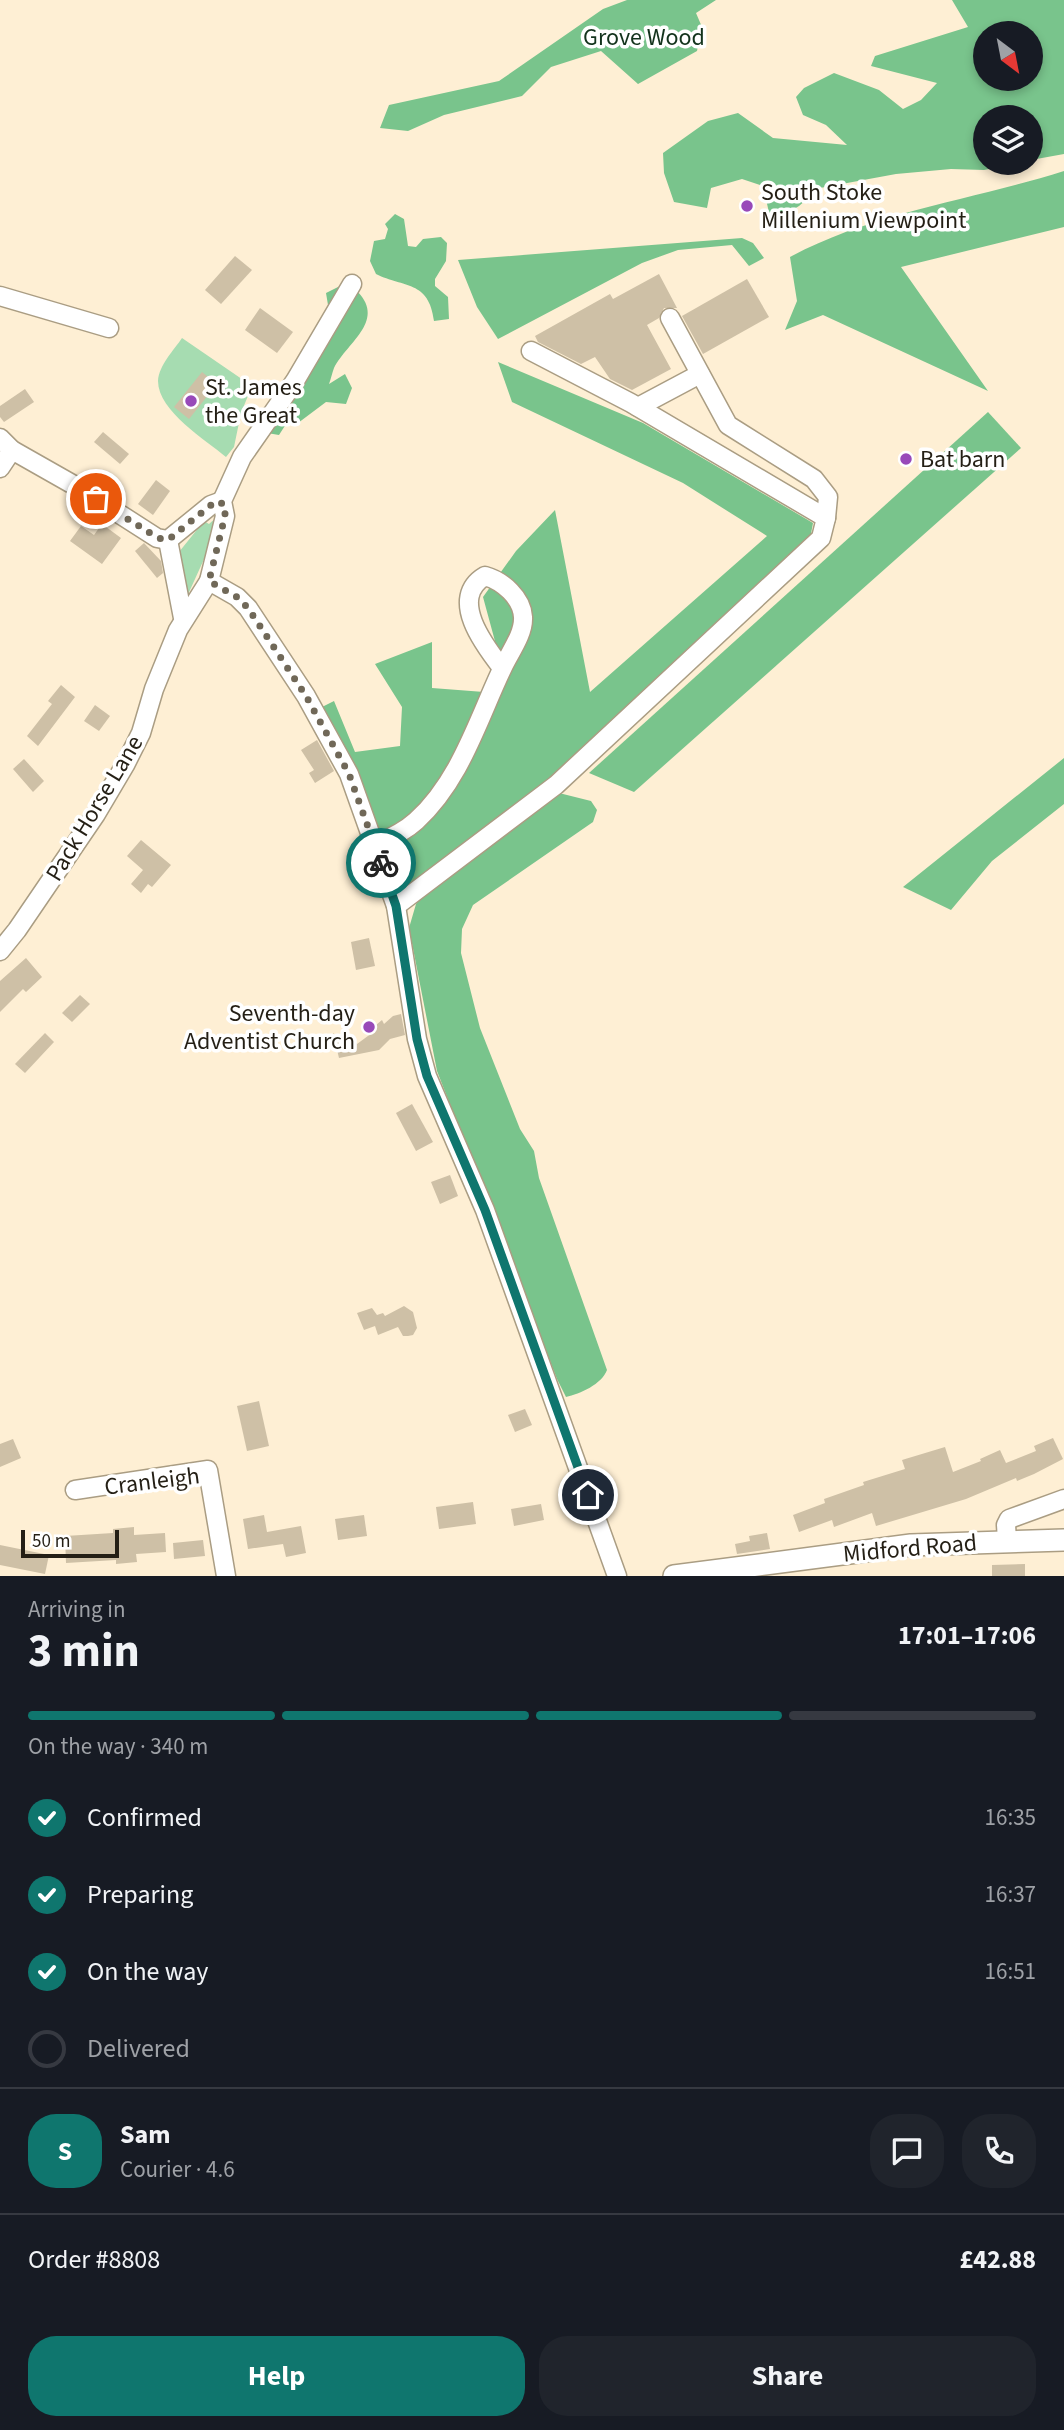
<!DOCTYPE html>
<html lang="en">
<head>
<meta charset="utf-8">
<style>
  :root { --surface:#171b24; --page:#20242c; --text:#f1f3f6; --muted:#9ea1a6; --line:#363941; --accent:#0f766e }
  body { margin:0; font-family:"Source Sans 3",sans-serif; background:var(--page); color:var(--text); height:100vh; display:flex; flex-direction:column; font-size:26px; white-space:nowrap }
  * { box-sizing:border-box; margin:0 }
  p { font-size:23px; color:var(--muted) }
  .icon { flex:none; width:38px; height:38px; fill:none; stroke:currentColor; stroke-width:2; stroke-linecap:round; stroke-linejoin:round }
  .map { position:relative; height:1576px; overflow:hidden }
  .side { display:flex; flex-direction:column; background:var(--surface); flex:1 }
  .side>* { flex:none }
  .needle { width:46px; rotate:148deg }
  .controls { position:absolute; left:973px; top:21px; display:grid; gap:14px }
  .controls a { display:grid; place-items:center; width:70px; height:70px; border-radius:50%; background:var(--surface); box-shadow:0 4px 10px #0003; font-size:35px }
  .scale { position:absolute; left:21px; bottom:18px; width:98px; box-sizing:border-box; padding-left:7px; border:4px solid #241f15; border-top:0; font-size:19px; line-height:24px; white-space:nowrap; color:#241f15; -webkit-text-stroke:5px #fff; paint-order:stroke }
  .pin { position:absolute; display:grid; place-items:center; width:60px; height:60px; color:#fff; margin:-30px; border:4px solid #fff; border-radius:50%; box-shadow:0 2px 7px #0007 }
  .courier { position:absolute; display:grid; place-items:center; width:70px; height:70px; margin:-35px; border:5px solid #0f766e; border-radius:50%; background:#fff; color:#222; box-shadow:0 2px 9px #0007 }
  .head em { font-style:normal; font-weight:700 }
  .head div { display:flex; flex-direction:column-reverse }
  .head { display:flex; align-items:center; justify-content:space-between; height:119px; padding:0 28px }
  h1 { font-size:46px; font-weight:700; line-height:52px }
  .bar { display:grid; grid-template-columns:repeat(4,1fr); gap:10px 7px; align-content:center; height:84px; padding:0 28px }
  .bar i { height:9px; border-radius:5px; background:var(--line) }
  .bar .on { background:var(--accent) }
  .bar p { grid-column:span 4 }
  .line { display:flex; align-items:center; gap:18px; padding:0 28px; border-top:2px solid var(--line) }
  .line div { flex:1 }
  .round { display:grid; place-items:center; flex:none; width:74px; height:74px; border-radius:28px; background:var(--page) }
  ol { padding:0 28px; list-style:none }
  li { display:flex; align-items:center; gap:21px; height:77px }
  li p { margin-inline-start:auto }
  li .icon { padding:7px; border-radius:50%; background:var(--accent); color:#fff; stroke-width:4 }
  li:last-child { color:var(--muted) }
  li i { width:38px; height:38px; border:4px solid var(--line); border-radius:50% }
  .cta { display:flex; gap:14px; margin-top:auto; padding:14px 28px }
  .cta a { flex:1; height:80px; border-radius:28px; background:var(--accent); color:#fff; font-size:28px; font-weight:700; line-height:80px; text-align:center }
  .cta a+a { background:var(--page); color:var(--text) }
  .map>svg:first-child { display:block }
  .green { fill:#a6dcb1 }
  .forest { fill:#79c48c; fill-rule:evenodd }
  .building { fill:#cec0a6 }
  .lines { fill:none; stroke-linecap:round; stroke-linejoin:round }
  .minor-casing { stroke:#aa9d83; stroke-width:21 }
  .major-casing { stroke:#aa9d83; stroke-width:24 }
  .minor { stroke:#fff; stroke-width:18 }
  .major { stroke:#fff; stroke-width:21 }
  .done { stroke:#706858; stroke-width:7; stroke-dasharray:0 12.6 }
  .route { stroke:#0f766e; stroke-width:9 }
  .poi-dot { fill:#9849b9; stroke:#fff; stroke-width:2.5 }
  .labels { text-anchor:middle; stroke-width:7; stroke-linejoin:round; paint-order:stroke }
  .park-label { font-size:24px; fill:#13331c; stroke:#fff }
  .poi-label { font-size:24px; fill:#241f15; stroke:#fff; text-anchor:start }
  .street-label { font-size:24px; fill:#241f15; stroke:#fff }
</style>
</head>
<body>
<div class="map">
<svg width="1064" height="1576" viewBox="0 0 1064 1576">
  <rect width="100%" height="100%" fill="#feefd4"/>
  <g class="green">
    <path d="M182 338 252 386 241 413 234 447 226 457C206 440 158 411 158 381 159 365 174 350 182 338Z"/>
    <polygon points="218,516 205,557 185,601 179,552 204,521 209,524"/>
  </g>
  <g class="forest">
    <polygon points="627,0 716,0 696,13 702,27 697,51 638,84 601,51 551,67 522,96 444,115 408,131 380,128 389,105 499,81 603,9"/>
    <path d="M952 0H1064V154L1031 160V117H985V163H1020L984 170 951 169 896 174 820 188 799 206 786 214 770 217 763 186 742 179 711 188 707 208 674 202 664 173 663 153 708 121 738 113 773 138 847 145 826 125 803 115 796 97 804 88 834 73 879 90 903 109 921 100 937 83 871 66 875 56 968 27ZM985 33H1031V79H985Z"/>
    <path d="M1064 171V227L901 267 988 391 823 315 785 330 797 301 790 257C874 212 973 200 1064 171Z"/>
    <path d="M395 214 404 219 408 246 416 247 423 239 441 237 447 243 446 261 435 279V286L448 297 449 319 434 321C429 280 404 288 376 274L370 261 374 241 385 239 388 229 385 224Z"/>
    <polygon points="742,238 753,243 764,258 749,266 732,245 678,250 642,263 498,339 477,307 458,260"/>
    <path d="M340 286 342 293 355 289C388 320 348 341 334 368 332 373 331 379 329 384L345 374 352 388 346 404 326 402 298 423 288 421 279 435 267 433 330 317 326 293Z"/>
    <polygon points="498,362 643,423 813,523 810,539 548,785 401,891 353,768 320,708 334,701 355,752 400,746 402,707 375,664 432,642 432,688 484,692 499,656 483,597 516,551 555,510 590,692 767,536 683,483 512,402"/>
    <polygon points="988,412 1021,448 634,792 589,773"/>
    <polygon points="1064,758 1064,804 992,861 951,910 903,887"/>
    <path d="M555 792 591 801 597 810 593 822 473 905 462 929 461 953 480 1028 520 1129 534 1151 539 1178 607 1370C602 1384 580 1394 566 1397L557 1379 437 1071 409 928 416 904 426 888Z"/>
  </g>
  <g class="building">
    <polygon points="235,256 252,270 221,304 205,290"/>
    <polygon points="659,274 677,308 664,308 659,318 647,325 671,369 632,390 610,379 595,357 581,364 538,342 535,336 610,294 613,299"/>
    <polygon points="747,279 769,317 703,354 682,316"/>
    <polygon points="260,308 293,332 277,353 245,330"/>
    <polygon points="202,372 217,384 189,419 174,407"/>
    <polygon points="25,389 34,402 4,422 0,417 0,406"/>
    <polygon points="103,432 129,454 120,464 94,442"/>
    <polygon points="156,480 170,491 153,515 138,504"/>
    <polygon points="102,524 121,538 102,564 70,541 81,526 94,535"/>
    <polygon points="144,543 161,561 163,573 157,578 135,551"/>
    <polygon points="61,685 75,697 38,746 27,736 52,704 48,701"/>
    <polygon points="95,705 110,716 99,731 84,721"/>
    <polygon points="317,740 334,771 315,783 309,773 314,770 301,750"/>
    <polygon points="24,759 44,781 33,792 13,769"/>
    <polygon points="141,840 171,865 152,887 148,884 141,893 131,884 143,870 127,856"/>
    <polygon points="369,938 375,966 356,970 351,942"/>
    <polygon points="26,958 42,977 26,992 23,989 0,1012 0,981"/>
    <polygon points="80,995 90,1004 72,1022 62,1013"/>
    <polygon points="401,1014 405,1035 390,1039 379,1050 339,1058 333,1033 345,1044 352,1038 357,1044 372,1033 370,1030 382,1020 384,1024 393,1016"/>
    <polygon points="45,1033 54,1042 25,1073 15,1064"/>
    <polygon points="412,1104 433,1142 416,1151 396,1113"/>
    <polygon points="450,1175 458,1196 440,1204 431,1182"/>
    <polygon points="404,1306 413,1312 417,1328 413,1335 408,1336 403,1336 398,1327 378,1335 375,1326 364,1330 357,1313 372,1308 377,1315 383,1313 385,1316"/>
    <polygon points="259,1401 269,1446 247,1451 237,1406"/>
    <polygon points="525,1409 532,1425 515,1432 508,1415"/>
    <polygon points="1053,1438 1063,1459 1034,1474 1017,1481 1016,1478 966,1499 876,1526 872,1513 834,1527 832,1520 799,1532 793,1515 825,1503 824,1499 864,1485 863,1482 905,1469 902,1460 945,1447 953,1472 981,1461 980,1459 1000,1450 1006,1463 1036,1451 1034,1446"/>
    <polygon points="13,1439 21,1458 0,1467 0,1444"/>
    <polygon points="473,1502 476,1524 439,1529 436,1507"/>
    <polygon points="541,1504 544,1520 514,1526 511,1509"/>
    <polygon points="264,1515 267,1532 301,1526 306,1553 286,1557 283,1544 248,1549 243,1519"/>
    <polygon points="364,1515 367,1536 338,1540 335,1519"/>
    <polygon points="134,1527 134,1535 165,1533 166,1552 136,1554 137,1562 116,1564 116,1560 66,1563 65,1536 113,1533 113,1529"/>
    <polygon points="767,1533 770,1549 737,1554 735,1544 750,1541 749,1536"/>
    <polygon points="203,1540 205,1556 174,1559 173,1543"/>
    <polygon points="0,1545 49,1555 45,1574 0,1565"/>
    <polygon points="1025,1564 1025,1576 992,1576 992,1565"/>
  </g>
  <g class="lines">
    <g class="minor-casing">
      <g id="minor">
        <polyline points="0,296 109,328"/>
        <polyline points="670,318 728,425 814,479 828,497 826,518"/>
        <polyline points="638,407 700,374"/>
        <polyline points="0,438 12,450 79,488 157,538 168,540 211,505 222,501"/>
        <polyline points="0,468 12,450"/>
        <polyline points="168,540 183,618"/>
        <polyline points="209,581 237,597 248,608 306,696 349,774 396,906 417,1039 427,1076 485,1210 617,1576"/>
        <path d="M375 845C389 839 404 832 416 821 461 780 478 719 503 667 510 652 524 634 523 617 522 598 503 581 485 576 448 598 484 645 502 668"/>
        <polyline points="396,906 556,785 821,538 826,518 631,403 531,351"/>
        <polyline points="0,951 17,930 96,814 125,765 141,733 154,689 178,630 209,581 225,516 222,501 242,457 295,381 352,284"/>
        <polyline points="75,1490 208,1470 226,1576"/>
        <polyline points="1007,1540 1006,1525 1009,1519 1064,1499"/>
      </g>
    </g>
    <g class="major-casing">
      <polyline id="major" points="674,1576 911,1545 1064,1540"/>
    </g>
    <use href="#minor" class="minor"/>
    <use href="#major" class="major"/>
  </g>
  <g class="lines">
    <polyline class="done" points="96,499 158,538 168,540 211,505 217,501 225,505 225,516 209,581 237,597 248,608 306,696 349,774 381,863"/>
    <polyline class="route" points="381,863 396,906 417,1039 427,1076 485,1210 588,1495"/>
  </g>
  <g class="poi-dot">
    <circle cx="747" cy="206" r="7"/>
    <circle cx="191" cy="401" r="7"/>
    <circle cx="906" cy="459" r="7"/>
    <circle cx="369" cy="1027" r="7"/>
  </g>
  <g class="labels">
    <g class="park-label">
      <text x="644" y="45">Grove Wood</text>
    </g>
    <g class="poi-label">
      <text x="761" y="200">South Stoke<tspan x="761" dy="28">Millenium Viewpoint</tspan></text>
      <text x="205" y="395">St. James<tspan x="205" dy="28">the Great</tspan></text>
      <text x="920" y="467">Bat barn</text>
      <text x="355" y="1021" text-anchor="end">Seventh-day<tspan x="355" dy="28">Adventist Church</tspan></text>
    </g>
    <g class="street-label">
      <text transform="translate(94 808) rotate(-59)" y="8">Pack Horse Lane</text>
      <text transform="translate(152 1481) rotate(-7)" y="8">Cranleigh</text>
      <text transform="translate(910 1548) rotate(-5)" y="8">Midford Road</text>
    </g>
  </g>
</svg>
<div class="controls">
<a><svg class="needle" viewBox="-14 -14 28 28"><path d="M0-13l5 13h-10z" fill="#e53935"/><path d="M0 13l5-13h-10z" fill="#9ea1a6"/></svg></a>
<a><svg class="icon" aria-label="layers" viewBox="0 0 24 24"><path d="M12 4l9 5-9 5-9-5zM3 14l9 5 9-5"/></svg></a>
</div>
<div class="scale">50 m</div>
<div class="pin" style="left:96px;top:499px;background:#ea580c"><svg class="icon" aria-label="bag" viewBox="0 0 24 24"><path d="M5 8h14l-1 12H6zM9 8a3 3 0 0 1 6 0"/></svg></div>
<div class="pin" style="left:588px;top:1495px;background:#1f2937"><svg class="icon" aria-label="home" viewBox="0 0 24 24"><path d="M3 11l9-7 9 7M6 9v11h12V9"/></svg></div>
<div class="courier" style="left:381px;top:863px"><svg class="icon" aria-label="bike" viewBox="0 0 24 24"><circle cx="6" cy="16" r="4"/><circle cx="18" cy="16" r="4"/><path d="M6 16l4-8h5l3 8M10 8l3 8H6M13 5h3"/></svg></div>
</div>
<section class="side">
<div class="head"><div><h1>3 min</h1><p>Arriving in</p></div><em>17:01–17:06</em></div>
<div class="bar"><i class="on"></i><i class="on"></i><i class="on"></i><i></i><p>On the way · 340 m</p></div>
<ol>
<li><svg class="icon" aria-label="check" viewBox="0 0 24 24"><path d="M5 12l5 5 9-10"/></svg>Confirmed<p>16:35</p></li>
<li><svg class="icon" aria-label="check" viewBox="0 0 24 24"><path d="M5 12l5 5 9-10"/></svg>Preparing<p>16:37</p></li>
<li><svg class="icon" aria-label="check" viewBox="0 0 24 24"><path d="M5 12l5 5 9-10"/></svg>On the way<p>16:51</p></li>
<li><i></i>Delivered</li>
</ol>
<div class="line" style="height:126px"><b class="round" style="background:var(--accent);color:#fff">S</b><div><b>Sam</b><p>Courier · 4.6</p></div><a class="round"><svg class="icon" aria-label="chat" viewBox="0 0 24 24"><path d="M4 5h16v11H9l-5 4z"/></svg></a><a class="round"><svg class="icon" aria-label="phone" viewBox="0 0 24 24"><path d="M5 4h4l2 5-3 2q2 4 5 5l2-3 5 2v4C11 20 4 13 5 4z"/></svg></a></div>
<div class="line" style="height:91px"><div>Order #8808</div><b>£42.88</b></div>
<div class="cta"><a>Help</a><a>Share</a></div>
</section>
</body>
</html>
